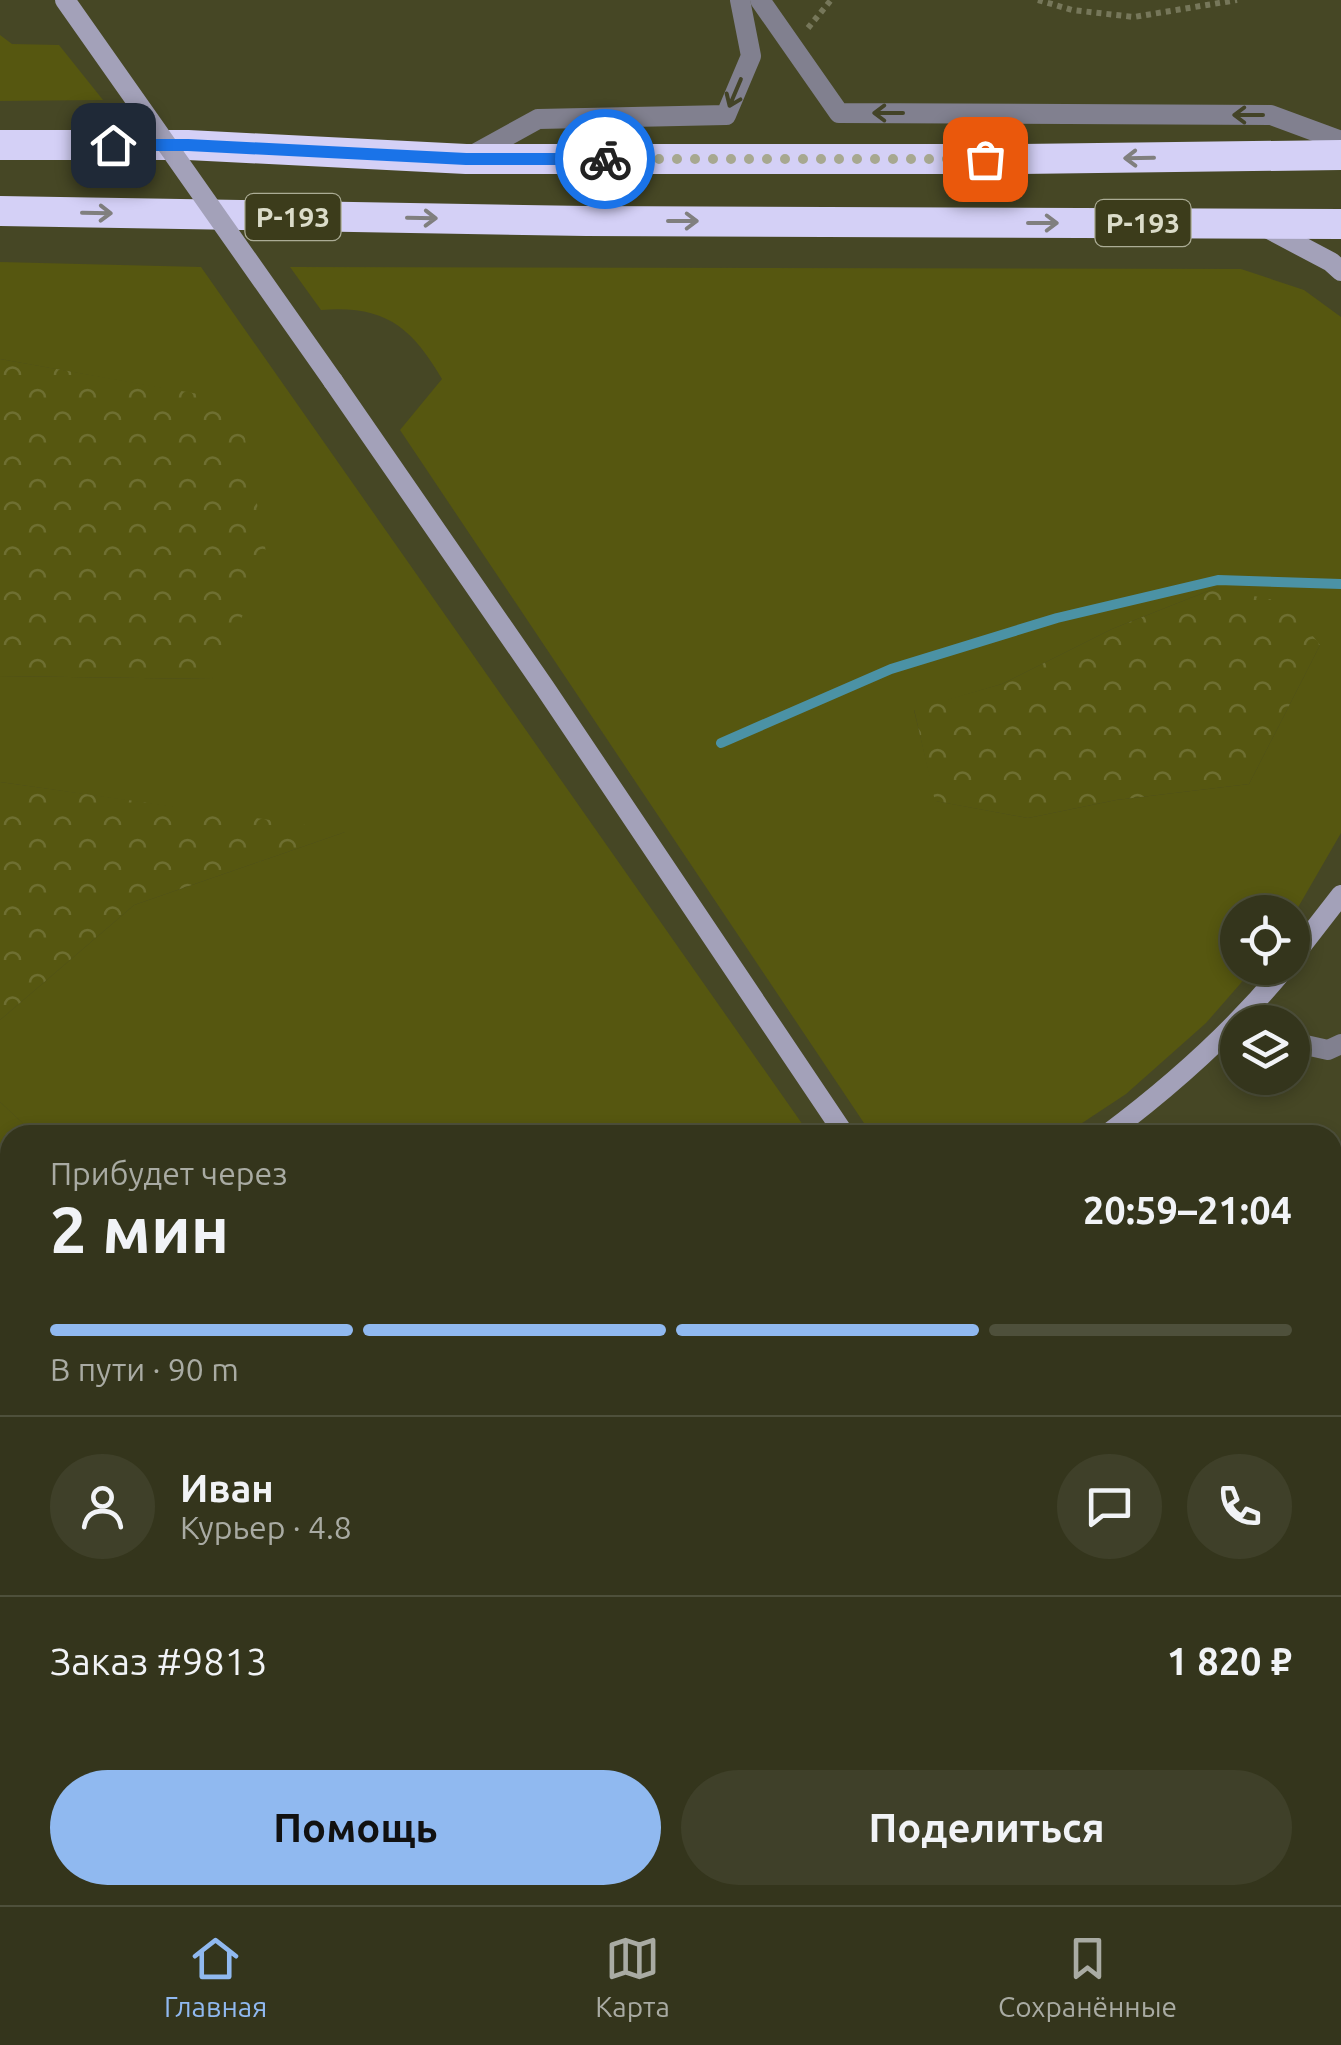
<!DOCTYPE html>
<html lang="ru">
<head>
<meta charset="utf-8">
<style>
  :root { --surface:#34351c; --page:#3f4029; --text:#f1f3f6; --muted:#a9aba3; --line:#4e503b; --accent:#90b9f0 }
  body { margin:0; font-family:Ubuntu,sans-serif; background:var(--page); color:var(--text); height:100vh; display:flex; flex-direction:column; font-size:38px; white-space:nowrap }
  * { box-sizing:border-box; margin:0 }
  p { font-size:32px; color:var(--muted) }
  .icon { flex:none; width:55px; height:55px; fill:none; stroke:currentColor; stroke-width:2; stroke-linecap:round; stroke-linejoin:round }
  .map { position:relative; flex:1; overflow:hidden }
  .panel { position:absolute; left:0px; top:1125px; width:1342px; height:780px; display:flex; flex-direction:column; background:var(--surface); border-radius:30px 30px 0 0; box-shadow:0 5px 15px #0003,0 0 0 2px var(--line) }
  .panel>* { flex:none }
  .fabs { position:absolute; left:1220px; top:895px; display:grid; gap:20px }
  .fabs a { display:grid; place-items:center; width:90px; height:90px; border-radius:50%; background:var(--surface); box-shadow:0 5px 15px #0003,0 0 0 2px var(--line); font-size:50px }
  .pin { position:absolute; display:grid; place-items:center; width:85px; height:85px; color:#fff; margin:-42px; border-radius:20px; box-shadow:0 5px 15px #0006 }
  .courier { position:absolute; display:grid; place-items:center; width:100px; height:100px; margin:-50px; border:8px solid #1a73e8; border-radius:50%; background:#fff; color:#222; box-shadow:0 2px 12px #0007 }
  .overview em { font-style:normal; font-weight:700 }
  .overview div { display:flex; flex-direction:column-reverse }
  .overview { display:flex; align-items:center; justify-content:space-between; height:170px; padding:0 50px }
  h1 { font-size:65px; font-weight:700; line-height:75px }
  .bar { display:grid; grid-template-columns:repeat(4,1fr); gap:15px 10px; align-content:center; height:120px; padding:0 50px }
  .bar i { height:12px; border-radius:8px; background:var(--line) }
  .bar .current { background:var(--accent) }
  .bar p { grid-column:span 4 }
  .line { display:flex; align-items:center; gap:25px; padding:0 50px; border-top:2px solid var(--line) }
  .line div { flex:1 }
  .round { display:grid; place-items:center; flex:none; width:105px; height:105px; border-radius:52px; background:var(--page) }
  .cta { display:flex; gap:20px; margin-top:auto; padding:20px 50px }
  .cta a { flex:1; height:115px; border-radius:60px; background:var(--accent); color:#111; font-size:40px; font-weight:700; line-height:115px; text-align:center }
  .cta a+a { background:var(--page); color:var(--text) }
  .tab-bar { display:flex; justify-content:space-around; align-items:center; height:140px; border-top:2px solid var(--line); background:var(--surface); font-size:28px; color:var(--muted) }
  .tab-bar a { display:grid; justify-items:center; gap:5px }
  .tab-bar .current { color:var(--accent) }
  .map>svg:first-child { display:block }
  .grass { fill:#565710; fill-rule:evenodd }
  .forest { fill:url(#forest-crowns) }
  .garden { fill:url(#garden-dots) }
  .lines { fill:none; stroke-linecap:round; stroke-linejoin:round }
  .stream { stroke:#4b92a5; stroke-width:10 }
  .building { fill:url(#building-back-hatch) }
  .path { stroke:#76775a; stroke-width:6; stroke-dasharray:5 5; stroke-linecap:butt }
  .lane { stroke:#81808f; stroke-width:20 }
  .street { stroke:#81808f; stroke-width:20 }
  .secondary { stroke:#a3a1b9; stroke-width:20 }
  .highway { stroke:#d4d0f6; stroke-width:30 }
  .secondary-bridge { stroke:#a3a1b9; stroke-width:20 }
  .oneway { stroke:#434327 }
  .oneway2 { stroke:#807f7e }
  .done { stroke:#a7a890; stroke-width:10; stroke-dasharray:0 18 }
  .route { stroke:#1a73e8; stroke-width:12 }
  .labels { text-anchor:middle; stroke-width:8; stroke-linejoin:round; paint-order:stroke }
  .shield { fill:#3c3c1b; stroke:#abac95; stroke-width:2.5 }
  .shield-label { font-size:28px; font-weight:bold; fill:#dbdcc9 }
</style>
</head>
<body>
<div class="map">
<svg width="1341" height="1905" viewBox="0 0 1341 1905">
  <defs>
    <pattern id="forest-crowns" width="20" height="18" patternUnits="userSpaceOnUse" patternTransform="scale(2.5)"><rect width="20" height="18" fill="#565710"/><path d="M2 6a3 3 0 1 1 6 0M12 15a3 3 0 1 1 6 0" fill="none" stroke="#6e6f31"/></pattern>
    <pattern id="garden-dots" width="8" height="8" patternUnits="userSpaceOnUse" patternTransform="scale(2.5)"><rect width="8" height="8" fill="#565710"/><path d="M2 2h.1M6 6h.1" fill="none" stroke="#6e6f31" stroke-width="1.8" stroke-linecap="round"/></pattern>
    <pattern id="building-back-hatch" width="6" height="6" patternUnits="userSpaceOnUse" patternTransform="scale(2.5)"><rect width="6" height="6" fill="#77782a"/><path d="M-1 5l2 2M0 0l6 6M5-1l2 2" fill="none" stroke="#626231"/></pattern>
  </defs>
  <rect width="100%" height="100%" fill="#464725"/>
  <g class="grass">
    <polygon points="0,35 12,44 59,45 103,100 0,101"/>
    <polygon points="0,262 201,267 810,1135 28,1135 31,1131 0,1102 0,1020 134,905 345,832 0,782 0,676 212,679 238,402 0,359"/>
    <path d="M290 267 1241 269 1304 290 1341 317V833L1293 916 1292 912H1238V968H1254L1206 1023 1126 1094 1064 1135H872L400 430 442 379C411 326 384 305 321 310ZM1216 588 1320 645 1249 784 1116 800 1028 818 936 801 914 710 1002 684 1112 629Z"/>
    <polygon points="10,1157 10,1702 0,1701 0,1169"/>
  </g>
  <g class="forest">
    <polygon points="0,359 238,401 268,563 212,679 0,676"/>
    <polygon points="1216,588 1287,603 1320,645 1249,784 1116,800 1028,818 935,801 914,709 1002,684 1112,629"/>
    <polygon points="0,782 348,831 134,905 0,1020"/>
    <polygon points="0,1102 31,1131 28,1135 10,1135 10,1157 0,1169"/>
  </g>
  <polygon class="garden" points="0,1723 10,1725 10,1895 1063,1895 1125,1905 0,1905"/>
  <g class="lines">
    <polyline class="stream" points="721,743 891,669 1057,618 1218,580 1341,584"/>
  </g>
  <g class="building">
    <polygon points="212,1895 236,1895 283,1905 210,1905"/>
    <polygon points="491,1895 524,1895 538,1899 536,1905 488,1905"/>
  </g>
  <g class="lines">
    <g class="path">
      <polyline points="1038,0 1072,10 1134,17 1237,0"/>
      <polyline points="808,28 831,0"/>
    </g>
    <g class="lane">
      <polyline points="760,0 839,113 1271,115 1341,141"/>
      <polyline points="469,157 538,119 726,115 751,56 740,0"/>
      <polyline points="1292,1042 1328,1050 1341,1044"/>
    </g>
    <g class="street">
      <polyline points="1332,1679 1341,1675"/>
      <polyline points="0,1738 10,1743"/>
      <polyline points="799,1895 855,1905"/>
    </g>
    <g class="secondary">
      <polyline points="1263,226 1331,262 1341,271"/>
      <polyline points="333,381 545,688 845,1135"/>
      <polyline points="1292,958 1341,895"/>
      <path d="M1106 1135C1169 1088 1235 1029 1285 968"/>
      <polyline points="1332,1843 1341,1854"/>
    </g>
    <g class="highway">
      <polyline points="0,145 188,145 466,159 1021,159 1341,155"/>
      <polyline points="0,211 586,221 1341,224"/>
    </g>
    <polyline class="secondary-bridge" points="65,0 333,381"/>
  </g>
  <defs><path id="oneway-shaft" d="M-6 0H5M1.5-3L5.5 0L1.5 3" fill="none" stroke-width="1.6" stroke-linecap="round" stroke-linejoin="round" transform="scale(2.5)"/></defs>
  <g class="oneway">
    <use href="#oneway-shaft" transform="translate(735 93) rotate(113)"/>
    <use href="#oneway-shaft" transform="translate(888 113) rotate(-180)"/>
    <use href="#oneway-shaft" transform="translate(1248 115) rotate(-180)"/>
  </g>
  <g class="oneway2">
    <use href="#oneway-shaft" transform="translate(1139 158) rotate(179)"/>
    <use href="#oneway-shaft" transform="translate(97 213) rotate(1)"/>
    <use href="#oneway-shaft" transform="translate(422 218) rotate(1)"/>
    <use href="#oneway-shaft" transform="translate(683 221)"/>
    <use href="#oneway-shaft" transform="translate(1043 223)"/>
  </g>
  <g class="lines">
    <polyline class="done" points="605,159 985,159"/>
    <polyline class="route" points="113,145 188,145 466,159 605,159"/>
  </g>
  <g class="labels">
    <g class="shield">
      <rect x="245.5" y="194" width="95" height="46" rx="8"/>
      <rect x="1095.5" y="200" width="95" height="46" rx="8"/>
    </g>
    <g class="shield-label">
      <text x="293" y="227">Р-193</text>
      <text x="1143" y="233">Р-193</text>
    </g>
  </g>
</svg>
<div class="fabs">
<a><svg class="icon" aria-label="locate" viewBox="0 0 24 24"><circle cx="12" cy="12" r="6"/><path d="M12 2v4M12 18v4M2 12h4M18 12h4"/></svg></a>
<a><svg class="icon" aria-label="layers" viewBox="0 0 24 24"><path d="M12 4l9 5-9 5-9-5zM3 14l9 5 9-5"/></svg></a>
</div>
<div class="pin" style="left:985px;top:159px;background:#ea580c"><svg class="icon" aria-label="bag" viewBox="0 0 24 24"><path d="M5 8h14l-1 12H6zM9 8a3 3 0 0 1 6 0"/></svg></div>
<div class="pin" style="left:113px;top:145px;background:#1f2937"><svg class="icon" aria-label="home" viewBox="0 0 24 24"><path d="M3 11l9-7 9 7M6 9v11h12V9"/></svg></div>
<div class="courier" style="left:605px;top:159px"><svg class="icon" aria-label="bike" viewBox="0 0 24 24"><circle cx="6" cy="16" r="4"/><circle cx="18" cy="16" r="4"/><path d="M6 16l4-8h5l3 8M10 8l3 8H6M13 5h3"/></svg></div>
<section class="panel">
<div class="overview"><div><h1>2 мин</h1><p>Прибудет через</p></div><em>20:59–21:04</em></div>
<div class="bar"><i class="current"></i><i class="current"></i><i class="current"></i><i></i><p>В пути · 90 m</p></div>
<div class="line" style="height:180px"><a class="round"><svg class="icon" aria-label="person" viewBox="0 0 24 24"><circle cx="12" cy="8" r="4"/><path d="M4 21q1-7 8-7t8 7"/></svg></a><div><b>Иван</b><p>Курьер · 4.8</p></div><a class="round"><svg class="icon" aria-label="chat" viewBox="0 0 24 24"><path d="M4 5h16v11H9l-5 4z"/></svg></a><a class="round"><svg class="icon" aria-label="phone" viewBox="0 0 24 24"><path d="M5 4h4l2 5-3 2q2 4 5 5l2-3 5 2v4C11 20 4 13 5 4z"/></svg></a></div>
<div class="line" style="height:130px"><div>Заказ #9813</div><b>1 820 ₽</b></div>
<div class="cta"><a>Помощь</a><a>Поделиться</a></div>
</section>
</div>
<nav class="tab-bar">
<a class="current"><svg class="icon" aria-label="home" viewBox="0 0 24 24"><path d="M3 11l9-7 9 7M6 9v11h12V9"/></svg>Главная</a>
<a><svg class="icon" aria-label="map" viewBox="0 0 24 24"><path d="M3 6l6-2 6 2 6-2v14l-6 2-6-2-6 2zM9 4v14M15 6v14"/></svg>Карта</a>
<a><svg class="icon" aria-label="saved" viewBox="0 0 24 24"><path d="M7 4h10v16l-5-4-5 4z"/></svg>Сохранённые</a>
</nav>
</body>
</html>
